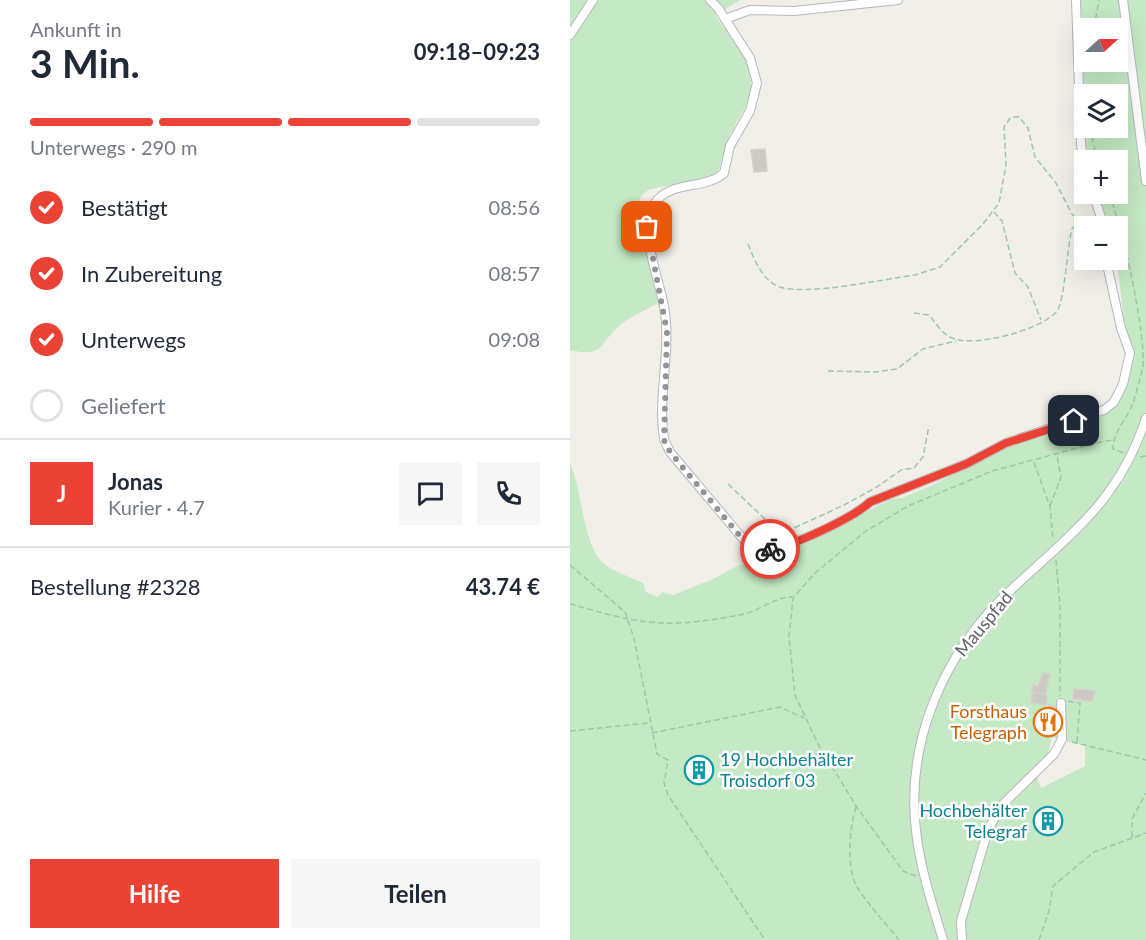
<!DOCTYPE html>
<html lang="de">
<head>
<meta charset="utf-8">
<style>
  :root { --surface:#fff; --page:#f6f6f7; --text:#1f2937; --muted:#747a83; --line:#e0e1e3; --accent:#ea4335 }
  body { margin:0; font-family:Lato,sans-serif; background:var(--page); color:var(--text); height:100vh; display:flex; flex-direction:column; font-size:22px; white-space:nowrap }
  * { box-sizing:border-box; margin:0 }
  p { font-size:20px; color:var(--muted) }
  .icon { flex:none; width:33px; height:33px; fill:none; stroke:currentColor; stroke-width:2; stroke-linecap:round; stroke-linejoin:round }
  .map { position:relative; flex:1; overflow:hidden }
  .side { display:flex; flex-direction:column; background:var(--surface); width:570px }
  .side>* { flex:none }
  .needle { width:39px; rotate:69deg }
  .controls { position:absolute; left:504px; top:18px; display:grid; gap:12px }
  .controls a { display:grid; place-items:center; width:54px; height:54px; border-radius:0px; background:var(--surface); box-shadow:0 6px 24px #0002; font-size:30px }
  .pin { position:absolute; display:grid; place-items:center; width:51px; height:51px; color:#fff; margin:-26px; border-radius:12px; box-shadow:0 3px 9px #0006 }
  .courier { position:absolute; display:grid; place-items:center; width:60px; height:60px; margin:-30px; border:4px solid #ea4335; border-radius:50%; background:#fff; color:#222; box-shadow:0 2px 8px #0007 }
  .overview em { font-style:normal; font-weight:700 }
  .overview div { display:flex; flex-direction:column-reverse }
  .overview { display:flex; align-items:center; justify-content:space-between; height:102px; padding:0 30px }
  h1 { font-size:39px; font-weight:700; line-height:45px }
  .bar { display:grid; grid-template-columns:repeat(4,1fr); gap:9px 6px; align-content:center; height:72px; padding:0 30px }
  .bar i { height:8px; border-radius:4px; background:var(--line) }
  .bar .on { background:var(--accent) }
  .bar p { grid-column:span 4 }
  .line { display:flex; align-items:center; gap:15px; padding:0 30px; border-top:2px solid var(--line) }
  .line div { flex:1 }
  .round { display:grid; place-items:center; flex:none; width:63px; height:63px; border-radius:0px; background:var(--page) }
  ol { padding:0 30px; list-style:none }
  li { display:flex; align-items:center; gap:18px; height:66px }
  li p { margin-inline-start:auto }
  li .icon { padding:6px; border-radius:50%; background:var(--accent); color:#fff; stroke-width:4 }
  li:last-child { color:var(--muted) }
  li i { width:33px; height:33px; border:3px solid var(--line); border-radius:50% }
  .action { display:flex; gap:12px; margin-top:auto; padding:12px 30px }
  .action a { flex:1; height:69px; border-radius:0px; background:var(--accent); color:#fff; font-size:24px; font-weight:700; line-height:69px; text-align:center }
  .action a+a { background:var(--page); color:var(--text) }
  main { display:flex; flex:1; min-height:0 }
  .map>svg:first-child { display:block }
  .green { fill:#c5e8c5; fill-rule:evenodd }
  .building { fill:#cccac5; stroke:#d6d1c6; stroke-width:1.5 }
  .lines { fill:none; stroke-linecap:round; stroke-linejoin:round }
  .minor-casing { stroke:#b5b8bc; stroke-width:10 }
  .path { stroke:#9cc7a9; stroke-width:1.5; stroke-dasharray:6 3; stroke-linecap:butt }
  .minor { stroke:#fff; stroke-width:8 }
  .done { stroke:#929495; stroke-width:6; stroke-dasharray:0 10.8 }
  .route { stroke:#ea4335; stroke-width:8 }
  .labels { text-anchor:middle; stroke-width:5; stroke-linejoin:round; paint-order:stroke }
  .street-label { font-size:18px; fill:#5f6368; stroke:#fff }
  .food-label { font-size:18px; fill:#c56008; stroke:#fff; text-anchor:end }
  .culture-label { font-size:18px; fill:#0d838f; stroke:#fff; text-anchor:start }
</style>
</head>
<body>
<main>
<section class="side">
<div class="overview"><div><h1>3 Min.</h1><p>Ankunft in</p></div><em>09:18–09:23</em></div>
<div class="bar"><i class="on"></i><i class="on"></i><i class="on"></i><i></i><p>Unterwegs · 290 m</p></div>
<ol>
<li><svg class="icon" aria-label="check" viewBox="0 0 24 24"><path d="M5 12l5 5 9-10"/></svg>Bestätigt<p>08:56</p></li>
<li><svg class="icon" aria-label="check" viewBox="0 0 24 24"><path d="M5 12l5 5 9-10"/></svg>In Zubereitung<p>08:57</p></li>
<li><svg class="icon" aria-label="check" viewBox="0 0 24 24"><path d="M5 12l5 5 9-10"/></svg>Unterwegs<p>09:08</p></li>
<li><i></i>Geliefert</li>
</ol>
<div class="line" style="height:108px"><b class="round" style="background:var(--accent);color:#fff">J</b><div><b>Jonas</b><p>Kurier · 4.7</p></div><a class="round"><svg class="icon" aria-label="chat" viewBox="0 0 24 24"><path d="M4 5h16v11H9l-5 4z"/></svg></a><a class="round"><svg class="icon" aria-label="phone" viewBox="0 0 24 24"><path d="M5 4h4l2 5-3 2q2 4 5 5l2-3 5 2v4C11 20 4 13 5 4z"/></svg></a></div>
<div class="line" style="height:78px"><div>Bestellung #2328</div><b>43.74 €</b></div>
<div class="action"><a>Hilfe</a><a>Teilen</a></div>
</section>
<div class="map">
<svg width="576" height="940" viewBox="0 0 576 940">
  <rect width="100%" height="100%" fill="#f1efe8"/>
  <g class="green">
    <path d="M0 0H170L145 15 173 54 179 69 182 91 181 97 159 136 148 172 135 178 81 189C72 193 70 197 67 207L88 303C76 310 61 316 50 325 28 344 35 358 0 350Z"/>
    <path d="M510 0H576V940H0V463C12 489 12 539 31 561 40 571 61 577 73 583L76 592 88 597 92 592 103 595 143 579 167 566 203 557 322 499 332 498 367 483 427 449 534 416 548 405 560 374 563 351 555 330 547 260 548 226H540L527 194H548V160H518L515 128H548V94H514V110ZM514 28H548V62H514ZM482 737 515 746V766L471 788 465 772 476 762Z"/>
  </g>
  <g class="building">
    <polygon points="195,149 197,171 184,172 181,150"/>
    <polygon points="473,673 480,674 475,695 462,692 463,685 468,686"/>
    <polygon points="504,689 525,691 522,701 503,699"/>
    <polygon points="463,692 477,695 476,705 461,702"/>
    <polygon points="479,705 487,707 483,728 475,727"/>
    <polygon points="474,709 478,709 475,727 483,728 481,735 468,733 469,730 473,730 474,727 467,726 469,718 473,719"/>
    <polygon points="135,760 138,776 124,780 120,764"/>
    <polygon points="481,810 488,826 475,832 467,817"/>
  </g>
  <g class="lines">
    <g class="minor-casing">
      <g id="minor">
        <path d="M140 0 148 8 180 58 187 83 180 111 160 146 154 173C134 191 101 179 84 204 68 226 89 280 94 306 102 351 87 396 94 439L100 452 179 546C203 558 281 520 300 502L396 464 436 443 534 410 544 402 553 384 560 353 551 328 536 260"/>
        <polyline points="506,0 511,144 514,167"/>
        <polyline points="553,0 576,181"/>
        <polyline points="155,19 180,10 224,11 328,0"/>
        <polyline points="0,35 23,0"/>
        <polyline points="523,194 534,226"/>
        <path d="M373 940C363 907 352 874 347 839 333 743 374 651 444 587 504 532 550 498 576 418"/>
        <polyline points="392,940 391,921 418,830 431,806 484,754 492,739 491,703"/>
      </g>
    </g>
    <g class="path">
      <polyline points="524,28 529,0"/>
      <polyline points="517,70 517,62"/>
      <polyline points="520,128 527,160"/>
      <path d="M539 194C553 228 576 334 573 368 569 381 566 396 561 408 554 422 543 434 543 449L554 453"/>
      <polyline points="424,212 432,221 445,273 458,287 471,320"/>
      <path d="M178 244C184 259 193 282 210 287 238 296 314 279 345 275L370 267 413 224 429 203 436 165 434 127 441 117H449L458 128 465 157 486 183 502 214 508 220 515 221"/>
      <path d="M344 313 359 315C366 323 372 334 382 338 403 348 472 330 487 311 495 299 497 247 502 229L506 224 524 219"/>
      <polyline points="258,371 305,372 327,369 353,349 386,341"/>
      <polyline points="570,457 576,456"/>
      <polyline points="464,462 480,507 483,540"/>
      <polyline points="158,484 197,521 200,527 200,540"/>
      <polyline points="480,506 491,477 487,456"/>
      <polyline points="200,539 274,505 307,487 331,470 344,468 353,457 359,426"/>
      <polyline points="486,560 490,606 490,696"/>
      <polyline points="0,565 55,612 64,638 87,754 98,760 94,783 98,795 195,940"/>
      <path d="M0 604C30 612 64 623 96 623 119 624 147 619 170 615 188 612 204 597 222 597"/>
      <polyline points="498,701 508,703"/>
      <polyline points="0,731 78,723"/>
      <polyline points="82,733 210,707 234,718"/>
      <polyline points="502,742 576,760"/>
      <polyline points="507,742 510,702"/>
      <path d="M286 807C280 826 276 866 286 885 297 904 315 922 329 940"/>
      <polyline points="562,837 562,819 576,793"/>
      <polyline points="346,876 333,871 286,806 247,742 225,695 219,637 223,598 245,573 296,531 338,506 422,471 526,443 543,440"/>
      <polyline points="469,940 479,911 483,886 524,852 576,833"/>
    </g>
    <use href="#minor" class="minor"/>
  </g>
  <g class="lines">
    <polyline class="done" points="77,227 97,332 94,440 100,452 175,542 183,548 200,549"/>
    <path class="route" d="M200 549C223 546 283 518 300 502L396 464 436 443 504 421"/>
  </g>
  <defs>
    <g id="restaurant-ring" transform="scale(1.5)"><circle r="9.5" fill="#fff" stroke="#e8710a" stroke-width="1.5"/><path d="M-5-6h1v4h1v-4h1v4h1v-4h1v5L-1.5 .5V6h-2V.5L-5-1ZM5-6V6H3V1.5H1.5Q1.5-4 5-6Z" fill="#e8710a"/></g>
    <g id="building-ring" transform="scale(1.5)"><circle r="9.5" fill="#fff" stroke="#0f9aa8" stroke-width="1.5"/><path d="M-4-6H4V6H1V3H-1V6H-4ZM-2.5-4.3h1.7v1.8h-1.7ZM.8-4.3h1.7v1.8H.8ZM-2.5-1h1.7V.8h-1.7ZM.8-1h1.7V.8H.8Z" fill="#0f9aa8"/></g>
  </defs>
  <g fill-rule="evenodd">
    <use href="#restaurant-ring" x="478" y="722"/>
    <use href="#building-ring" x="129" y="770"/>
    <use href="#building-ring" x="478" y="821"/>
  </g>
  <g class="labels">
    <g class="street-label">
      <text transform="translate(414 624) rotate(-50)" y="6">Mauspfad</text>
    </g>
    <g class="food-label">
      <text x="457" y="718">Forsthaus<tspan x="457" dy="21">Telegraph</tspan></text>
    </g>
    <g class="culture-label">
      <text x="150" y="766">19 Hochbehälter<tspan x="150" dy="21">Troisdorf 03</tspan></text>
      <text x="457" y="817" text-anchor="end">Hochbehälter<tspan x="457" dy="21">Telegraf</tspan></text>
    </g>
  </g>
</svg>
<div class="controls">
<a><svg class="needle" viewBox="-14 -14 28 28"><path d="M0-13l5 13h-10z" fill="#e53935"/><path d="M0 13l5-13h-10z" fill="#747a83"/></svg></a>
<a><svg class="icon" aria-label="layers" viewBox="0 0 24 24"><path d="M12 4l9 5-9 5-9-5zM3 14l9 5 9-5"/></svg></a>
<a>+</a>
<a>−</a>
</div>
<div class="pin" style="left:77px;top:227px;background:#ea580c"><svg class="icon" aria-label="bag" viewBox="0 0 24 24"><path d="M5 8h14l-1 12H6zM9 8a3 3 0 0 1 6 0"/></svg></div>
<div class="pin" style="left:504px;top:421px;background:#1f2937"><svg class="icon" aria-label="home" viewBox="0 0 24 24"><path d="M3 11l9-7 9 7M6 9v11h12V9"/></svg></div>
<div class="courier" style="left:200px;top:549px"><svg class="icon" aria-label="bike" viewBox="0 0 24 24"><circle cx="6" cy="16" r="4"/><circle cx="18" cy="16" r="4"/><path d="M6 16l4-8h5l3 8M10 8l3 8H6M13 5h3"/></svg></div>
</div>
</main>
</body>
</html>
